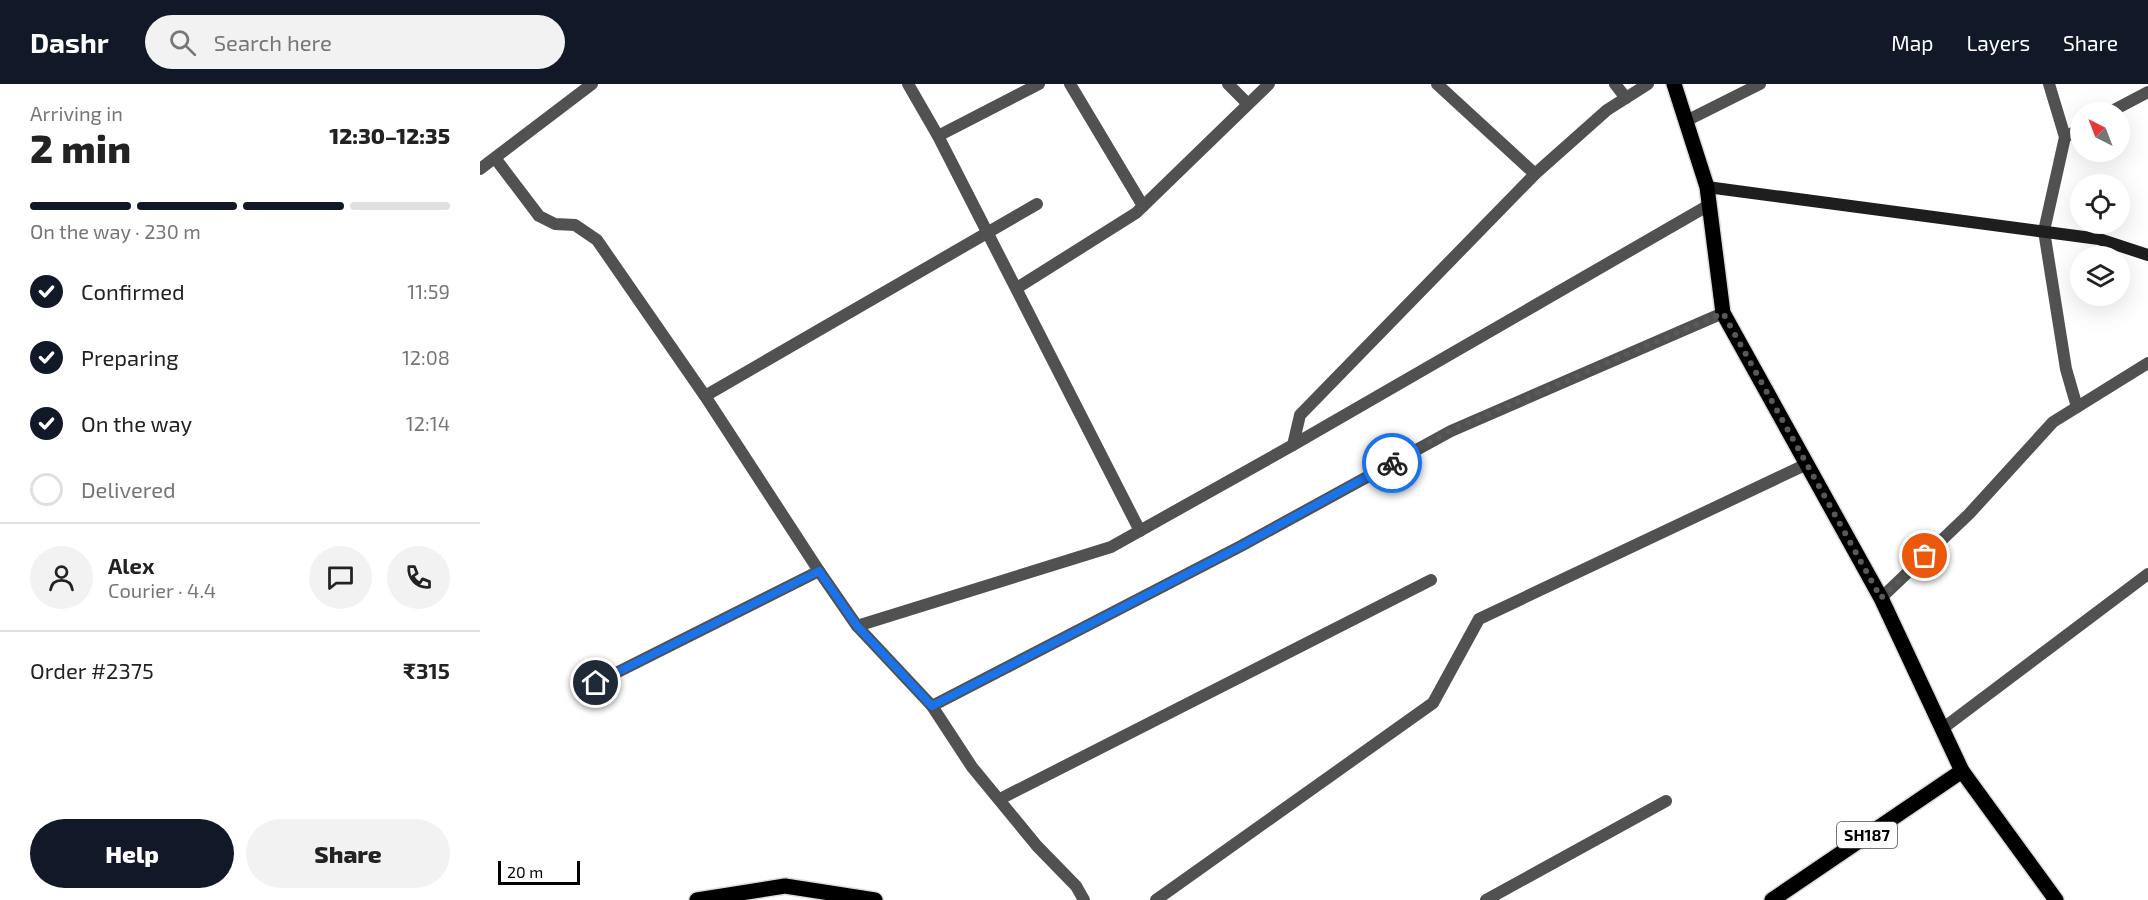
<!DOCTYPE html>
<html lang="en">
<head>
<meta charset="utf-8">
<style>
  :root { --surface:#fff; --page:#f2f2f2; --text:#222; --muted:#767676; --line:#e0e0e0; --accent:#111827 }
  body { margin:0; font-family:"Exo 2",sans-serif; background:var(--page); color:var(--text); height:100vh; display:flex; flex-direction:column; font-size:22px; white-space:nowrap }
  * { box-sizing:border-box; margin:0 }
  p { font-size:20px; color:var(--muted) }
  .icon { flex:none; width:33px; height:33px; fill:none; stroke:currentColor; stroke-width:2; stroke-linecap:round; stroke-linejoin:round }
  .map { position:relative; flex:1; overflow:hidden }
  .details { display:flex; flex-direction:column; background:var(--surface); width:480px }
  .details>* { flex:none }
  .needle { width:39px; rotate:318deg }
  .controls { position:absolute; left:1590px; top:18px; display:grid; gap:12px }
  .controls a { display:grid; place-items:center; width:60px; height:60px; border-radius:50%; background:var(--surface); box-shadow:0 6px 24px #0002; font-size:30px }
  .scale { position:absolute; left:18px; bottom:15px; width:82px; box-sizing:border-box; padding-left:6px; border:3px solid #000; border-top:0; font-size:16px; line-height:21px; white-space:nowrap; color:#000; -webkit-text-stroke:4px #fff; paint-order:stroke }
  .pin { position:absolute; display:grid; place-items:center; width:51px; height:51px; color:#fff; margin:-26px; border:3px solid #fff; border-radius:50%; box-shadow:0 2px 6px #0007 }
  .courier { position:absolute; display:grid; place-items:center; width:60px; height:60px; margin:-30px; border:4px solid #1a73e8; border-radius:50%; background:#fff; color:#222; box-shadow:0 2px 8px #0007 }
  .overview em { font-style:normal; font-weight:800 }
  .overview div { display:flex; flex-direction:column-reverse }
  .overview { display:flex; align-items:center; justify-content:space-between; height:102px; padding:0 30px }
  h1 { font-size:39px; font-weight:800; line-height:45px }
  .bar { display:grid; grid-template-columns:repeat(4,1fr); gap:9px 6px; align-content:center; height:72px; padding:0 30px }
  .bar i { height:8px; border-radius:4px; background:var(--line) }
  .bar .active { background:var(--accent) }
  .bar p { grid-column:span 4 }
  .line { display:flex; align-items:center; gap:15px; padding:0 30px; border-top:2px solid var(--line) }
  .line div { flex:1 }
  .round { display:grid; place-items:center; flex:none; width:63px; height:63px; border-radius:32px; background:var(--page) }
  ol { padding:0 30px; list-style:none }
  li { display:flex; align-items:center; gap:18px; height:66px }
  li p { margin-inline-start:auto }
  li .icon { padding:6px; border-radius:50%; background:var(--accent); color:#fff; stroke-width:4 }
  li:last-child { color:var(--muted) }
  li i { width:33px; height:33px; border:3px solid var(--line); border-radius:50% }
  .button { display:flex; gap:12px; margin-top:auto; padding:12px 30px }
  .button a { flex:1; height:69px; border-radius:36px; background:var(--accent); color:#fff; font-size:24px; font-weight:800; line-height:69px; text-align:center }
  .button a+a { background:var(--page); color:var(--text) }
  header { display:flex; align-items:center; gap:36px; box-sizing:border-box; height:84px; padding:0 30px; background:var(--accent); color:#fff }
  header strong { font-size:28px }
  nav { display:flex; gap:33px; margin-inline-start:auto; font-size:21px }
  .search { width:420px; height:54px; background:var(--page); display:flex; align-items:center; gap:15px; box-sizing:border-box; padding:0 21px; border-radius:33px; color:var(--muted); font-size:22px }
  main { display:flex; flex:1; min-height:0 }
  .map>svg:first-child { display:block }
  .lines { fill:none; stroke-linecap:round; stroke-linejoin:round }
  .primary-casing { stroke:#dbdbdb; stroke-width:18 }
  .street { stroke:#515151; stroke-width:12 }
  .secondary { stroke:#1e1e1e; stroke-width:12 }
  .primary { stroke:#000; stroke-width:15 }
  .done { stroke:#595959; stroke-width:6; stroke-dasharray:0 10.8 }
  .route { stroke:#1a73e8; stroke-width:8 }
  .labels { text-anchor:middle; stroke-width:6; stroke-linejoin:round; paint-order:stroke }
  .shield { fill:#fff; stroke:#4c4c4c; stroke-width:1.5 }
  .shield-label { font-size:16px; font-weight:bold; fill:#000 }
</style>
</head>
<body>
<header>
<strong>Dashr</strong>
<div class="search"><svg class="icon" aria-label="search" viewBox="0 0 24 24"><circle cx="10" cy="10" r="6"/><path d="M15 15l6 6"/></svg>Search here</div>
<nav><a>Map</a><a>Layers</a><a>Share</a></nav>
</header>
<main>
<section class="details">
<div class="overview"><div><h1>2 min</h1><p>Arriving in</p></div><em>12:30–12:35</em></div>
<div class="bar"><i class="active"></i><i class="active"></i><i class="active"></i><i></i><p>On the way · 230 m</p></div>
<ol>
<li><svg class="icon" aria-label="check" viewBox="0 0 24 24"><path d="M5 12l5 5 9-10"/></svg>Confirmed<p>11:59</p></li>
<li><svg class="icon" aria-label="check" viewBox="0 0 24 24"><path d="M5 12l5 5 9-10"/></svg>Preparing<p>12:08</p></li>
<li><svg class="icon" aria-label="check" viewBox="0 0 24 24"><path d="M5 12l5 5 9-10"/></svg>On the way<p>12:14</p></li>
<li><i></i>Delivered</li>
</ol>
<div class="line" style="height:108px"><a class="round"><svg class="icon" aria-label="person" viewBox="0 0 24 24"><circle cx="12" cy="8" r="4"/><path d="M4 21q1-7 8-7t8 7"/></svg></a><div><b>Alex</b><p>Courier · 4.4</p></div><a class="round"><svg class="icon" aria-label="chat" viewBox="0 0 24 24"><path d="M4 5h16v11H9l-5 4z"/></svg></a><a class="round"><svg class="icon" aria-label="phone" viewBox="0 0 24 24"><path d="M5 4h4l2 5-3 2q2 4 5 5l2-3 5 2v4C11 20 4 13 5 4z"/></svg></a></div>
<div class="line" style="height:78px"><div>Order #2375</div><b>₹315</b></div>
<div class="button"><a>Help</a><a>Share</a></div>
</section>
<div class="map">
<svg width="1668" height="816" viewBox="0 0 1668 816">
  <rect width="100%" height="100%" fill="#fff"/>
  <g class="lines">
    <g class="primary-casing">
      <g id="primary">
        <polyline points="1194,0 1227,103 1243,229 1401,514 1482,687 1576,816"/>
        <polyline points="217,816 305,802 395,816"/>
        <polyline points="1292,816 1482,687"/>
      </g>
    </g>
    <g class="street">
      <polyline points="428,0 458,52 660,447"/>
      <polyline points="590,0 663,122"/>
      <polyline points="748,0 768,20"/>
      <polyline points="957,0 1055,90"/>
      <polyline points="1135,0 1146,14"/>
      <polyline points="1569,0 1585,53 1564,147 1586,285 1597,323"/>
      <polyline points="1630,28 1668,8"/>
      <polyline points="1206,37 1280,0"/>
      <polyline points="458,52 559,0"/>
      <polyline points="1585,53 1600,45"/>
      <polyline points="15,74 59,132 75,140 95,141 117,156 225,312 339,487 377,542 452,622 492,683 557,762 596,802 604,816"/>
      <polyline points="0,85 112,0"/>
      <polyline points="537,204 656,129 789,0"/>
      <polyline points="225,312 557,120"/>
      <polyline points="813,361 820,331 1055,90 1127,26 1168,0"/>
      <polyline points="1401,514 1489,430 1573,338 1668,279"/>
      <polyline points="377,542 631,463 813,361 1229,121"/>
      <polyline points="116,599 339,487"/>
      <polyline points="452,622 761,462 971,347 1243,229"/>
      <polyline points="1462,645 1668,490"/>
      <polyline points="520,715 951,496"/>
      <polyline points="676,816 953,619 999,535 1327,380"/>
      <polyline points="1006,816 1186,717"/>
    </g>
    <polyline class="secondary" points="1227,103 1619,155 1668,171"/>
    <use href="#primary" class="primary"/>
  </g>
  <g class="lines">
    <polyline class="done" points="912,379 971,346 1243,229 1401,514 1445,472"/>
    <polyline class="route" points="116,599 339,487 377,542 452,622 761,462 912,379"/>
  </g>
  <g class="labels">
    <rect class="shield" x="1357" y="738" width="60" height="26" rx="4.5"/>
    <g class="shield-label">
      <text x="1387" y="757">SH187</text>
    </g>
  </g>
</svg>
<div class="controls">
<a><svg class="needle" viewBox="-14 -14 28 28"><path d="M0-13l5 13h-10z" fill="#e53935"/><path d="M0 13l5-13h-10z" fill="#767676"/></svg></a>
<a><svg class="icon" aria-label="locate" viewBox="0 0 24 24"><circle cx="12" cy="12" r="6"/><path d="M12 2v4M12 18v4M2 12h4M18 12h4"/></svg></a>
<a><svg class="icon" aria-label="layers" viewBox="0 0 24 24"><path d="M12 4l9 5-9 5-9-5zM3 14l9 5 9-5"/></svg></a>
</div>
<div class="scale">20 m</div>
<div class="pin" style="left:1445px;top:472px;background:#ea580c"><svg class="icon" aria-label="bag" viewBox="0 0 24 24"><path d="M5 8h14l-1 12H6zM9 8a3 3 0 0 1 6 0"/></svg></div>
<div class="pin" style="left:116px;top:599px;background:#1f2937"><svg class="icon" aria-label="home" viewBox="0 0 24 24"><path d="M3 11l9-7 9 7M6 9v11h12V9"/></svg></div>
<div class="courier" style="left:912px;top:379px"><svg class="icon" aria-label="bike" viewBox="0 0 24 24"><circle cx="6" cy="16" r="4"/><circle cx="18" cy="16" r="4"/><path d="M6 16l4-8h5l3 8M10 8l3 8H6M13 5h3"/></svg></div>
</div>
</main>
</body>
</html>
